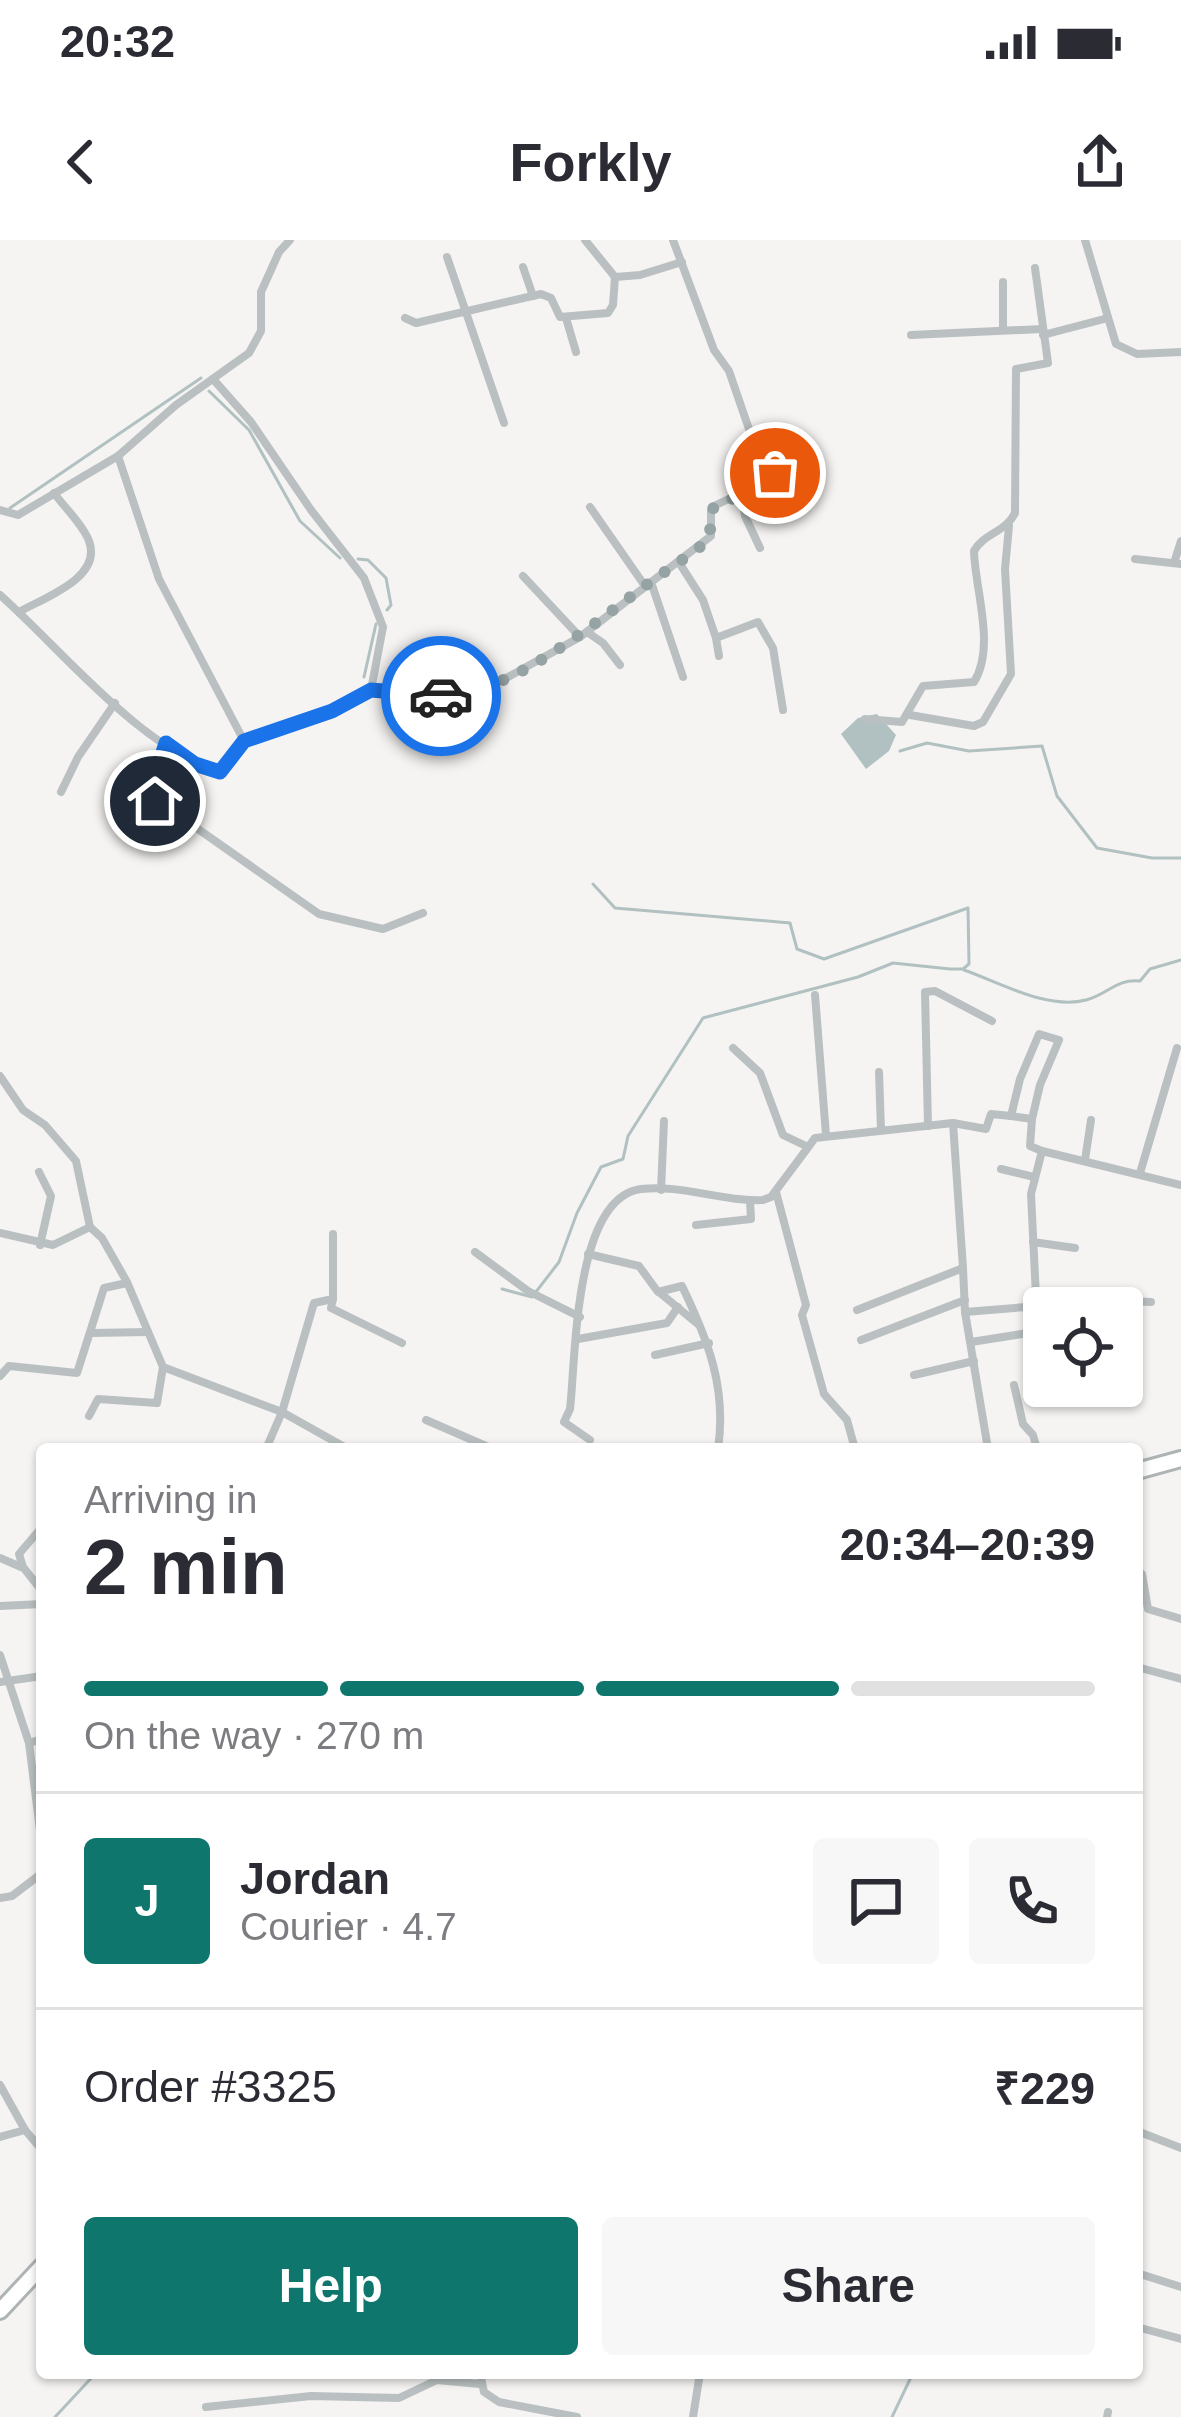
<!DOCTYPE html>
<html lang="en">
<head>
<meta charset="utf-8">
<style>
  :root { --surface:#fff; --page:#f7f7f7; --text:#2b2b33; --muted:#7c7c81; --line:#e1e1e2; --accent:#0f766e }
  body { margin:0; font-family:Helvetica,sans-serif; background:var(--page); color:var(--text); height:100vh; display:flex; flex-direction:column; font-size:45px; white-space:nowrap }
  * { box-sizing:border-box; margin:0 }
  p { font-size:39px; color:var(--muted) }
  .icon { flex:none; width:66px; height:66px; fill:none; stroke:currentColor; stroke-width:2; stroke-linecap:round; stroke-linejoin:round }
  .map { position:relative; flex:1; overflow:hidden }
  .panel { position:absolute; left:36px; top:1203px; width:1107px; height:936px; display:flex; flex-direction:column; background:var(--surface); border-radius:12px; box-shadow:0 3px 9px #0004 }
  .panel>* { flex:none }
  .controls { position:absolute; left:1023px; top:1047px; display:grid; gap:24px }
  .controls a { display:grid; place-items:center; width:120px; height:120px; border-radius:12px; background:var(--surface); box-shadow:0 3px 9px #0004; font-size:60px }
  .pin { position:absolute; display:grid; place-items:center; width:102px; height:102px; color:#fff; margin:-51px; border:6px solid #fff; border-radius:50%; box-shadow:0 3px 12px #0007 }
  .courier { position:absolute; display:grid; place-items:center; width:120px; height:120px; margin:-60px; border:9px solid #1a73e8; border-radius:50%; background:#fff; color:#222; box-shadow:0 3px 15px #0007 }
  .summary em { font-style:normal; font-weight:700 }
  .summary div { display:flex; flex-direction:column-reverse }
  .summary { display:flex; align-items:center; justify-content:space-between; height:204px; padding:0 48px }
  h1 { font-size:78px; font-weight:700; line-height:90px }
  .bar { display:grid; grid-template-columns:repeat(4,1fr); gap:18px 12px; align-content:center; height:144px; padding:0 48px }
  .bar i { height:15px; border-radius:9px; background:var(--line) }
  .bar .on { background:var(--accent) }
  .bar p { grid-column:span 4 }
  .line { display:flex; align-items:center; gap:30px; padding:0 48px; border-top:3px solid var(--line) }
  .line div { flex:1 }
  .round { display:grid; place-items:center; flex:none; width:126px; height:126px; border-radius:12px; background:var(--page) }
  .action { display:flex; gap:24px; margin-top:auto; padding:24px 48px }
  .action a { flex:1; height:138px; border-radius:12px; background:var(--accent); color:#fff; font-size:48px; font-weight:700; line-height:138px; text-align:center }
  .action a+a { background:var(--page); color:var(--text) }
  .status { display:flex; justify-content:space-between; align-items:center; height:84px; padding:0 60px; background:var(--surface); direction:ltr }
  .status svg { height:33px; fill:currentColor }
  header { display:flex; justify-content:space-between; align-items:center; height:156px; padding:0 48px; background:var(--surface); font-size:54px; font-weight:700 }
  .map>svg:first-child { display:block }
  .water { fill:#b1c1c1 }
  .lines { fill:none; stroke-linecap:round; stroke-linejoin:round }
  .stream { stroke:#b1c1c1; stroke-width:3 }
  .primary-casing { stroke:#aeb4b5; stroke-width:20 }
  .minor { stroke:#bac0c1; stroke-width:8 }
  .primary { stroke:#fff; stroke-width:14 }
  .done { stroke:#96a3a4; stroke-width:12; stroke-dasharray:0 21.6 }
  .route { stroke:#1a73e8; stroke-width:15 }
</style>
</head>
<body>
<div class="status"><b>20:32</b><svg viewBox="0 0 49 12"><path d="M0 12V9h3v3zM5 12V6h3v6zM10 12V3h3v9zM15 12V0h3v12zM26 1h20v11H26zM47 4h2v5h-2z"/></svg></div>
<header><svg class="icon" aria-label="back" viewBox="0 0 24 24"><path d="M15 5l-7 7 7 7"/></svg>Forkly<svg class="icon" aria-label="share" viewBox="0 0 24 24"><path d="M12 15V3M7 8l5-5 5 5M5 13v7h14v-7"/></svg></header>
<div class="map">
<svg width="1181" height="2177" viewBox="0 0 1181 2177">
  <rect width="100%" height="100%" fill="#f5f4f2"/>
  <polygon class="water" points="877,474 896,495 889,511 866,529 841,494 858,478"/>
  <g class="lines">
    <g class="stream">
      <polyline points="209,151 249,190 300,281 340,318"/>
      <polyline points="10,268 201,138"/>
      <polyline points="358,319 368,320 386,338 391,365 387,370"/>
      <polyline points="364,437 376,384"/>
      <polyline points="900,511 927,503 969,511 1042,506 1057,556 1097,608 1152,618 1181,618"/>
      <path d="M964 730C1001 743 1047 770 1086 760 1107 755 1117 738 1140 741L1150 729 1181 720"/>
      <polyline points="502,1049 532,1057 559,1022 577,973 601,927 623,919 628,896 703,778 858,737 893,723 950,729 963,729 969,724 968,668 824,719 797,709 790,683 615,668 593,644"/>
      <polyline points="55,2177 96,2133"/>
      <polyline points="892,2177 913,2133"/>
    </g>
    <g class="primary-casing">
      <g id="primary">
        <polyline points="1137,1231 1181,1219"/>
        <polyline points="0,2071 42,2026"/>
      </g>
    </g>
    <g class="minor">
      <polyline points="585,0 615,37"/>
      <polyline points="1085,0 1116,104 1137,114 1181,112"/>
      <polyline points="447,17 504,183"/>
      <polyline points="523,27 533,56"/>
      <polyline points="1003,42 1003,90"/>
      <polyline points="405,78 416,83 541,54 551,58 560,77 608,73 613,65 615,37 640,35 682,22"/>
      <polyline points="566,78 576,112"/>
      <polyline points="911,95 1042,89"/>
      <polyline points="1043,95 1108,78"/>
      <polyline points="213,139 251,182 311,270 364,338 383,387 371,450"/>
      <polyline points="118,216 159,339 244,501"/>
      <polyline points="774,237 816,245"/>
      <polyline points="742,254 745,276 760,308"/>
      <polyline points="590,267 645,346"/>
      <polyline points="0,270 18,275 118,216 176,165 249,113 261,91 261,52 279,12 290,0"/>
      <polyline points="1135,319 1181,324"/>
      <polyline points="1174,323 1181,301"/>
      <polyline points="680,324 703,360 716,398 758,382 773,408 783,470"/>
      <polyline points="523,336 580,397"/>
      <polyline points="651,342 683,437"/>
      <path d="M0 355C62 410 141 509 220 532L244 501 332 471 371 450 459 456 508 437 580 397 711 296V271L714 266 774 237V227L750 192 729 131 714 110 673 0"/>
      <path d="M19 372C43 358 103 338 89 301 83 285 65 268 54 253"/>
      <polyline points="587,392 603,403 620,425"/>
      <polyline points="716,398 719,416"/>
      <polyline points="910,475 974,486 983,482 1011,434 1005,329 1009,286"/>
      <path d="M865 479 902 482 923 446 974 442C996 407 975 350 974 311 984 293 1006 292 1015 273L1016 129 1048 123 1035 28"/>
      <polyline points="165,503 151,556 319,674 383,689 423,673"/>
      <polyline points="61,552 78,517 115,463"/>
      <polyline points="815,755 826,895"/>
      <polyline points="733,808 760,833 783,895 806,906"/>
      <polyline points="879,832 881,890"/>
      <polyline points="0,836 23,870 45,885 76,921 90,987 102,998 127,1042 163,1127 282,1172 266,1209"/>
      <polyline points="1032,879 1040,845 1059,800 1039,794 1020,839 1011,876 1032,879 1030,906 1042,911"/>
      <polyline points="953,883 963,1028"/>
      <polyline points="928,886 925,752 935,751 992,781"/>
      <polyline points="1085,920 1091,880"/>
      <polyline points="1001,929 1034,937"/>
      <polyline points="39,932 51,956 40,1005"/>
      <polyline points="1140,933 1177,808"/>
      <polyline points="661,950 664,881"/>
      <polyline points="776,952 806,1065 802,1075 824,1154 847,1180 855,1209"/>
      <polyline points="696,985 751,979 750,961"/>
      <polyline points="0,993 53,1005 90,987"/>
      <polyline points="333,994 333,1059 314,1063 282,1172 348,1209"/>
      <polyline points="1033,1002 1075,1008"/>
      <polyline points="475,1012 528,1051 580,1077"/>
      <path d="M588 1014 639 1026 658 1052 682 1046C708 1100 727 1148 718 1209"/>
      <polyline points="660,1053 699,1085"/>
      <polyline points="333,1059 331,1068 402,1103"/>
      <polyline points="1151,1062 1036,1057 1031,954 1042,911 1181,945"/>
      <polyline points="857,1070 963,1028 965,1072 988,1209"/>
      <polyline points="965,1072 1026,1067 1035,1058"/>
      <polyline points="91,1093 148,1092"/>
      <polyline points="578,1099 667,1083 678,1067"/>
      <polyline points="861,1100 965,1060"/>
      <polyline points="971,1102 1028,1093 1037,1080 1036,1057"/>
      <polyline points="655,1115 709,1103"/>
      <polyline points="914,1135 974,1121"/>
      <polyline points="0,1136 9,1126 77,1133 104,1048 127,1043"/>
      <polyline points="1014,1145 1023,1184 1033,1195 1037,1209"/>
      <polyline points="89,1176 98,1159 157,1163 163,1127"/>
      <polyline points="426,1180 493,1209"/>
      <path d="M590 1200 564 1182 570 1169C576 1117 574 958 641 949 681 944 723 962 763 960L771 957 815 898 953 883 986 889 991 874 1011 876"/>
      <polyline points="42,1287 19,1314 23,1327 42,1351"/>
      <polyline points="0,1318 21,1327"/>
      <polyline points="1137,1330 1142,1334 1148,1369 1181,1379"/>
      <polyline points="0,1366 42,1364"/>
      <polyline points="0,1415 29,1503 42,1606"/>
      <polyline points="1137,1427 1181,1439"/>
      <polyline points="0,1442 42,1436"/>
      <polyline points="29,1503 42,1499"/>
      <polyline points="0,1658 12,1656 42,1633"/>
      <polyline points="0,1845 25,1890 42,1910"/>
      <polyline points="1137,1891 1181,1908"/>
      <polyline points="0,1897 25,1890"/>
      <polyline points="1137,2033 1181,2047"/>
      <polyline points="1137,2087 1181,2099"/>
      <polyline points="480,2133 484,2152 499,2162 577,2177"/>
      <polyline points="206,2167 311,2156 399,2158 437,2140 480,2144"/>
      <polyline points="693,2177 700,2133"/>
      <polyline points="1107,2177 1108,2172"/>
    </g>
    <use href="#primary" class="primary"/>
  </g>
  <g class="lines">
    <path class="done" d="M441 456C510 455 591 385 645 346 665 331 686 318 706 302 715 290 705 277 715 266L767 244 775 233"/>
    <polyline class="route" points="155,561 151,550 166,503 195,524 220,532 244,501 332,471 371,450 441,456"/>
  </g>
</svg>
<div class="controls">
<a><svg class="icon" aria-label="locate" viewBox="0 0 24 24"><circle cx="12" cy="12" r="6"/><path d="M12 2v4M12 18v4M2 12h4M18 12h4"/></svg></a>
</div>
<div class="pin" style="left:775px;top:233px;background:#ea580c"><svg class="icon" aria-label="bag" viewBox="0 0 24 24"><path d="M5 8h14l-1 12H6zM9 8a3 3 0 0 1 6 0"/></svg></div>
<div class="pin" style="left:155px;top:561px;background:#1f2937"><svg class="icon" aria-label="home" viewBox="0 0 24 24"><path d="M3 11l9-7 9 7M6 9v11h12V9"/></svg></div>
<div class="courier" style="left:441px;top:456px"><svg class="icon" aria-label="car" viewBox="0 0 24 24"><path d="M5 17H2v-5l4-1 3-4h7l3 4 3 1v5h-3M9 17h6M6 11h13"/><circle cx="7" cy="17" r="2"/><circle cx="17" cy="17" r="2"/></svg></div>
<section class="panel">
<div class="summary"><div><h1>2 min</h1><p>Arriving in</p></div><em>20:34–20:39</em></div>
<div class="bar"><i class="on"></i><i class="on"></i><i class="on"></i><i></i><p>On the way · 270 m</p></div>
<div class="line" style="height:216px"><b class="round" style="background:var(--accent);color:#fff">J</b><div><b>Jordan</b><p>Courier · 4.7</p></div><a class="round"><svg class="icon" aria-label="chat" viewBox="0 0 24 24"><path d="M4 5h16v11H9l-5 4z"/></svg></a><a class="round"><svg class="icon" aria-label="phone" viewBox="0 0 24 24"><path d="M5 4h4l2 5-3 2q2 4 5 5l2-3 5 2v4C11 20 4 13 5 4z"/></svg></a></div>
<div class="line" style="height:156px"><div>Order #3325</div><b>₹229</b></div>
<div class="action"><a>Help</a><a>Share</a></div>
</section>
</div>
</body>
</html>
